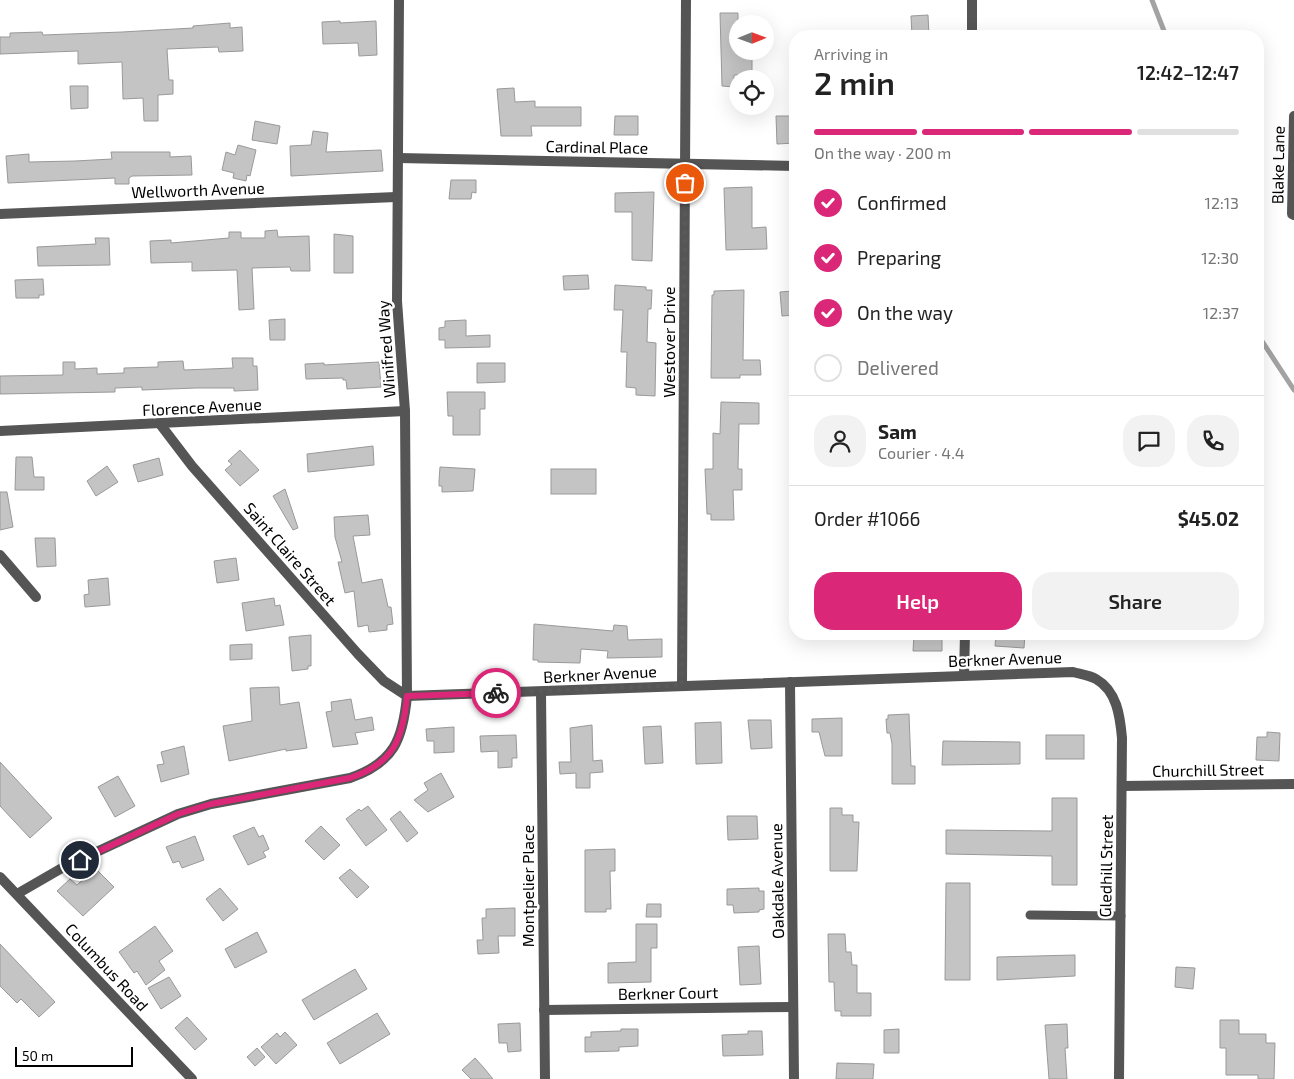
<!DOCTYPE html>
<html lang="en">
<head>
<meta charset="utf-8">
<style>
  :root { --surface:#fff; --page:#f2f2f2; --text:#222; --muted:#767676; --line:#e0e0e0; --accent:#db2777 }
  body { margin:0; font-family:"Exo 2",sans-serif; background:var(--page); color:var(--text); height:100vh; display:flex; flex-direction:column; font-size:19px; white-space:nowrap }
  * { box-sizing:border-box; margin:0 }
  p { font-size:16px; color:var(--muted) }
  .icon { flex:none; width:28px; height:28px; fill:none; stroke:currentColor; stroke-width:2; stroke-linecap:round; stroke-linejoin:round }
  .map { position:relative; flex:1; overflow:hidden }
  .details { position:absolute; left:789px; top:30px; width:475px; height:610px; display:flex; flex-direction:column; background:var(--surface); border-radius:20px; box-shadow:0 5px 20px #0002 }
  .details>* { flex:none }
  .needle { width:32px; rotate:89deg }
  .fabs { position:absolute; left:729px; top:15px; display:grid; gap:10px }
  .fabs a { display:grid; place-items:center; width:45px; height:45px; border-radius:50%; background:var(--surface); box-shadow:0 5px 20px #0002; font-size:25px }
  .scale { position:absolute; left:15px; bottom:12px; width:118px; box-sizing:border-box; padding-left:5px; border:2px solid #000; border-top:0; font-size:14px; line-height:18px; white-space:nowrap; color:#000; -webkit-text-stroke:4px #fff; paint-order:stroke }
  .pin { position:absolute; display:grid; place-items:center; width:42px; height:42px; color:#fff; margin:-21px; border:2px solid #fff; border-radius:50%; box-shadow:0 1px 5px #0007 }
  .courier { position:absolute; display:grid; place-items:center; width:50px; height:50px; margin:-25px; border:4px solid #db2777; border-radius:50%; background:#fff; color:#222; box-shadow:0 1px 6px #0007 }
  .summary em { font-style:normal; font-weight:600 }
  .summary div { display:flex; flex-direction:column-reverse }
  .summary { display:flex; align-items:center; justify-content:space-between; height:85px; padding:0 25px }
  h1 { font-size:32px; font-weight:600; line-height:38px }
  .bar { display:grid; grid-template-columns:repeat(4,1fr); gap:8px 5px; align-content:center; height:60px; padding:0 25px }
  .bar i { height:6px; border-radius:4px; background:var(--line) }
  .bar .selected { background:var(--accent) }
  .bar p { grid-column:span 4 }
  .line { display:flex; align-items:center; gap:12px; padding:0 25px; border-top:1px solid var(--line) }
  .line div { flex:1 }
  .round { display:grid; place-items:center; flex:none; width:52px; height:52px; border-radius:20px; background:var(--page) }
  ol { padding:0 25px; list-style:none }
  li { display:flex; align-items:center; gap:15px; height:55px }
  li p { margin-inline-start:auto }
  li .icon { padding:5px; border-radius:50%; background:var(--accent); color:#fff; stroke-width:4 }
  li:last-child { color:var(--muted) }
  li i { width:28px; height:28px; border:2px solid var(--line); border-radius:50% }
  .primary-button { display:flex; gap:10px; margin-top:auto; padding:10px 25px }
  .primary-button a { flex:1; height:58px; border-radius:20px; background:var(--accent); color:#fff; font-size:20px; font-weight:600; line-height:58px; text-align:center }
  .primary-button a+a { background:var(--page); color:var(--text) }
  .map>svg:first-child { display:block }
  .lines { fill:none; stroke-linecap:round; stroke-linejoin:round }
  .stream { stroke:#a3a3a3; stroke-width:5 }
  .building { fill:#c4c4c4; stroke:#999 }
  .service { stroke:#555; stroke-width:9 }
  .minor { stroke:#555; stroke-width:10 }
  .tertiary { stroke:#555; stroke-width:10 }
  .done { stroke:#595959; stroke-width:5; stroke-dasharray:0 9 }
  .route { stroke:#db2777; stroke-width:6 }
  .labels { text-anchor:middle; stroke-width:5; stroke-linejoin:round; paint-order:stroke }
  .street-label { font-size:16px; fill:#000; stroke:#fff }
</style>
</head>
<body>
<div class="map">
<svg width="1294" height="1079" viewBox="0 0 1294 1079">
  <rect width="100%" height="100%" fill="#fff"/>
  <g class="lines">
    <g class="stream">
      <polyline points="1152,0 1166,36"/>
      <polyline points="1258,335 1294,390"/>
    </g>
  </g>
  <g class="building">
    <polygon points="720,13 738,13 738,51 752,51 752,75 734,75 734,87 722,86"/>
    <polygon points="928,15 929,36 912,36 911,16"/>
    <polygon points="340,21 340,23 376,21 377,55 359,56 358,43 323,44 322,22"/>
    <polygon points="230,23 230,28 242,27 243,51 219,52 218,47 167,49 169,80 173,80 173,94 158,95 158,121 144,121 143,98 123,99 122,62 78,64 78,51 0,54 0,37 10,37 10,33 42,32 43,35 122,32 193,28 193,26"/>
    <polygon points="70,86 88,86 88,108 71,109"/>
    <polygon points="514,88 515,102 535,101 535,107 581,107 581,126 531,126 532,136 501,136 497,89"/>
    <polygon points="615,116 638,116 638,135 614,135"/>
    <polygon points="776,116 795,116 795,143 777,144"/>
    <polygon points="255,121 280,126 277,144 252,140"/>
    <polygon points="313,131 328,133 326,152 381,150 383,171 291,176 290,146 311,145"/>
    <polygon points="238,145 256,150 250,176 247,175 246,181 233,178 234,173 222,170 226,152 235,155"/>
    <polygon points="111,152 170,152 170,157 191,156 192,175 132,176 129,178 129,184 115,184 115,178 8,183 6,156 29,154 29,162 75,161 112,159"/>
    <polygon points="451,180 476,180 476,193 472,192 471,199 449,199"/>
    <polygon points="752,187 752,228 766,227 767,249 726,250 724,188"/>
    <polygon points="654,192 652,261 632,260 632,212 615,212 615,193"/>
    <polygon points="277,230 278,237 309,236 310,271 291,271 290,267 252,268 254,309 239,310 237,270 192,271 192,262 151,263 150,241 171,240 171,243 229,238 229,232 241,232 241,238 265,238 265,231"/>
    <polygon points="334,234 353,236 353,273 334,273"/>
    <polygon points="95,238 109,238 110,265 38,266 37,247 96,244"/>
    <polygon points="588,275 589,289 564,290 563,276"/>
    <polygon points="43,279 44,295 39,295 39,298 16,298 15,280"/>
    <polygon points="615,285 646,287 646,290 652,290 651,309 648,309 647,342 656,343 655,396 636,395 636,388 626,387 627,352 621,352 623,310 614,310"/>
    <polygon points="744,290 743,360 760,360 761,375 740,375 740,378 711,378 712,295 714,295 714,291"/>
    <polygon points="793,291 795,315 782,316 780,292"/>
    <polygon points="285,319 285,340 270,340 269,320"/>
    <polygon points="466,320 466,336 490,335 490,347 445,348 445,340 439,340 439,328 445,327 445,321"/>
    <polygon points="232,358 253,358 253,366 257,366 258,390 234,391 234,388 196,388 142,390 142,387 115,388 115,392 0,394 0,376 63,375 63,362 75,362 75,369 97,368 97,374 124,373 124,368 158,367 158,362 183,361 184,370 233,368"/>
    <polygon points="379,362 381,387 347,389 346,380 343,380 343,378 306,379 305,364 324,363 324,365"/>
    <polygon points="477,363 505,363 505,382 477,383"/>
    <polygon points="447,392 485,392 485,409 480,409 480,435 453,435 453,416 448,416"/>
    <polygon points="721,402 759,403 759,424 739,424 738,469 742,469 742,490 733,490 734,520 711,520 711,514 707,514 705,469 713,469 713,433 720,434"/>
    <polygon points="373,446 374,465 308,472 307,454"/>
    <polygon points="240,450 259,470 240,486 225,470 232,464 228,461"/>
    <polygon points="16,457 32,457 34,477 44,477 44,490 15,490"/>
    <polygon points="159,458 163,475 138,482 133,465"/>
    <polygon points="107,466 118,482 96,496 87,481"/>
    <polygon points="440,467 475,469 473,491 442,492 442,486 439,486 439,481"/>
    <rect x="551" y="469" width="45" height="25"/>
    <polygon points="285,489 298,528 293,530 273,496"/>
    <polygon points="0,492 7,492 13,527 0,530"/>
    <polygon points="368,515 370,535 353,536 362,583 382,579 388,607 391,607 393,624 387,625 387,630 369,632 368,625 358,627 354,591 345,593 338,562 342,562 335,537 334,517"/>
    <polygon points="35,538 55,538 56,566 37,567"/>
    <polygon points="236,558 239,580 217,583 214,561"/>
    <polygon points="108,578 110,605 85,607 84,595 89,594 88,580"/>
    <polygon points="274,598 275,606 280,605 284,625 246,631 242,603"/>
    <polygon points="534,624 613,631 614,625 627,626 628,640 662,639 662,657 607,658 608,651 581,649 580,663 538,662 538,660 533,660"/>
    <polygon points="914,634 942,634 942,651 913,651"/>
    <polygon points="996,634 1025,634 1024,648 995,646"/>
    <polygon points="311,635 311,666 308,666 308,669 292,671 289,637"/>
    <polygon points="252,644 252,659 230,660 230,645"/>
    <polygon points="279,687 280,705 299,702 307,748 286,751 286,749 229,761 223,726 252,721 250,688"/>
    <polygon points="351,699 355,720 372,717 374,730 355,733 358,744 333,747 326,712 332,711 331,702"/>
    <polygon points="909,714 911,766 915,766 915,784 892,784 892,744 890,733 887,733 886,719 888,719 888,715"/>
    <polygon points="842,718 842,756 825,756 819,732 812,732 812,719"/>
    <polygon points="748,720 771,720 772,748 751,749"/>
    <polygon points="721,722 722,763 696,764 695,723"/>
    <polygon points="592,725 593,761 602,760 603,772 590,773 590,788 576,788 576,773 560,774 559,762 571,762 570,728"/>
    <polygon points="661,726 663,763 645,764 643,727"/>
    <polygon points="454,727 454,752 434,753 434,741 427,741 426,729"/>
    <polygon points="1267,732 1280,733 1279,761 1256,760 1257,737 1267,737"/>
    <polygon points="516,735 517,758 512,758 512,767 498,768 498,751 481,752 480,736"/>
    <rect x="1046" y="735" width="38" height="24"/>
    <polygon points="943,741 1020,742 1020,764 942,765"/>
    <polygon points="184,746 189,774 161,782 157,765 164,764 161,752"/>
    <polygon points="0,762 52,818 30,838 0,806"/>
    <polygon points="441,773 454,797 428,812 414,800 428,790 424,783"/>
    <polygon points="118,776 135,806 115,817 98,787"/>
    <polygon points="1052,798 1077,798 1077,885 1052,885 1052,856 946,854 946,830 1052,831"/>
    <polygon points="368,806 387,830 366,846 346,819 359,809 361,811"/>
    <polygon points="830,808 842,808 842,815 853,815 853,822 859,822 857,871 830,871"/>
    <polygon points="400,811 418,833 407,842 390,819"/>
    <polygon points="727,816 757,816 758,839 728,840"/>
    <polygon points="321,826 340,845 324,860 305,841"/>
    <polygon points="254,827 259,837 263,835 269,849 263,852 266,857 248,865 233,836"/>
    <polygon points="195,836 204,860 182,868 179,861 173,863 166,847"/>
    <polygon points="615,849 615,871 610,871 611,909 606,909 606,912 585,912 585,850"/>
    <polygon points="95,868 114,887 83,916 57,891 70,879 77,885"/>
    <polygon points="350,869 369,887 357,898 339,878"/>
    <polygon points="946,883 970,883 970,980 945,980"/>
    <polygon points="220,888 238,909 223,921 206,899"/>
    <polygon points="759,888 759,891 764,891 764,909 759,910 759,912 734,913 733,905 727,905 727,889"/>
    <polygon points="647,904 661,904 661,917 646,917"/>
    <polygon points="515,908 515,936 498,936 499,953 478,954 477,940 483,940 482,918 486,918 486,909"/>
    <polygon points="636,924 657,924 657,948 651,948 651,982 608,983 608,963 636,962"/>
    <polygon points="155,926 173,951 159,961 165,970 146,985 137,971 134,973 119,952"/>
    <polygon points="257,932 267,952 235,968 225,949"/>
    <polygon points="828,934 845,934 846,952 851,952 852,965 857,965 857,993 871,993 871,1016 841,1016 841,1011 835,1011 834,982 829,982"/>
    <polygon points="0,944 55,1002 39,1017 21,999 17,1003 0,986"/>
    <polygon points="759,946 761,984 740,985 738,947"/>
    <polygon points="1075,955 1075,976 997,980 997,957"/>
    <polygon points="1176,967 1195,968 1193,989 1175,987"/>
    <polygon points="355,969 367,989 314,1020 302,1000"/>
    <polygon points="169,977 181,996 161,1009 148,988"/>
    <polygon points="377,1013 390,1034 340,1064 327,1043"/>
    <polygon points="187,1017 207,1039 195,1050 175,1028"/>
    <polygon points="1220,1020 1239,1020 1239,1034 1266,1034 1266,1043 1275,1043 1274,1079 1258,1079 1258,1075 1226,1075 1226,1048 1220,1048"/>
    <polygon points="520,1023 521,1051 508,1052 507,1043 499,1043 498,1024"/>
    <polygon points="1067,1024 1068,1048 1065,1048 1067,1079 1049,1079 1045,1025"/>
    <polygon points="621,1029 638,1029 638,1046 619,1047 619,1051 585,1052 585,1037 591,1037 591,1032 621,1031"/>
    <polygon points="899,1029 899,1053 884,1053 884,1030"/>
    <polygon points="748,1031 762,1031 763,1055 723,1056 722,1035 748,1034"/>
    <polygon points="285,1032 297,1045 276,1064 261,1047 277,1033 280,1037"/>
    <polygon points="257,1048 265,1057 255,1066 247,1057"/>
    <polygon points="475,1058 484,1068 493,1079 471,1079 462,1070"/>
    <polygon points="837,1063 874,1064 873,1079 836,1079"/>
  </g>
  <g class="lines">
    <polyline class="service" points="1030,915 1121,916"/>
    <g class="minor">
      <polyline points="972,36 972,0"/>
      <polyline points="1294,116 1292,214 1294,215"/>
      <polyline points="398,158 795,166"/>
      <polyline points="0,214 396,197"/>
      <polyline points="160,424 192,466 358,654 384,681 407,696"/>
      <polyline points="0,431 405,411"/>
      <polyline points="0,555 36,597"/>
      <polyline points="964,675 965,634"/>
      <polyline points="790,682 794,1079"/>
      <polyline points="682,685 686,0"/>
      <polyline points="541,692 545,1079"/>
      <path d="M407 696 1073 672C1080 674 1089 675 1096 679 1117 691 1120 716 1122 738L1119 1079"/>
      <polyline points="1122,786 1294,784"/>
      <path d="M17 894 62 868 178 814 211 804 350 778C394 763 403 739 407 696L405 411 397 301 399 0"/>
      <polyline points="544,1010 793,1007"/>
    </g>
    <polyline class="tertiary" points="0,877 192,1079"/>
  </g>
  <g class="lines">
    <polyline class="done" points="496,693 682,685 685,183"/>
    <path class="route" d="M80 860 178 814 211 804 350 778C394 763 403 739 407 696L496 693"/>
  </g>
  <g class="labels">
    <g class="street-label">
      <text transform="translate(597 147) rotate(1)" y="6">Cardinal Place</text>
      <text transform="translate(1278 165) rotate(-89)" y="6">Blake Lane</text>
      <text transform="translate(198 190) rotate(-2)" y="6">Wellworth Avenue</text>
      <text transform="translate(669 342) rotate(-90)" y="6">Westover Drive</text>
      <text transform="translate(386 349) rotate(-94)" y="6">Winifred Way</text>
      <text transform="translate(202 407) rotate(-3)" y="6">Florence Avenue</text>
      <text transform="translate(290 554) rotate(49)" y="6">Saint Claire Street</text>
      <text transform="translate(1005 659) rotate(-2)" y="6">Berkner Avenue</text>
      <text transform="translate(600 674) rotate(-3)" y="6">Berkner Avenue</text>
      <text transform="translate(1208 770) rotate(-1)" y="6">Churchill Street</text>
      <text transform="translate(1106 866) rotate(-89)" y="6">Gledhill Street</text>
      <text transform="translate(777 881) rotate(-91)" y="6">Oakdale Avenue</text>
      <text transform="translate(528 886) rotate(-90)" y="6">Montpelier Place</text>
      <text transform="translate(107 967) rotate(47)" y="6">Columbus Road</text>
      <text transform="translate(668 993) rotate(-1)" y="6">Berkner Court</text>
    </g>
  </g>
</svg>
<div class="fabs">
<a><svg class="needle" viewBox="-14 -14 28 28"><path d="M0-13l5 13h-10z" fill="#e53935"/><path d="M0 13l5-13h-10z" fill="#767676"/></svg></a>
<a><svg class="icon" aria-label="locate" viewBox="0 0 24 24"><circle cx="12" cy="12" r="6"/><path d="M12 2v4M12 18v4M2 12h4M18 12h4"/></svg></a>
</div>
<div class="scale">50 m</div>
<div class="pin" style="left:685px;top:183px;background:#ea580c"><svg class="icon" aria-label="bag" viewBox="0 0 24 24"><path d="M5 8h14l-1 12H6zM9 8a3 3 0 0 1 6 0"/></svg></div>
<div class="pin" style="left:80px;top:860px;background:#1f2937"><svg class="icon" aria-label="home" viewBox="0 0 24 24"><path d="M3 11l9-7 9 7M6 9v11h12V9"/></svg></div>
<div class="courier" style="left:496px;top:693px"><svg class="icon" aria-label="bike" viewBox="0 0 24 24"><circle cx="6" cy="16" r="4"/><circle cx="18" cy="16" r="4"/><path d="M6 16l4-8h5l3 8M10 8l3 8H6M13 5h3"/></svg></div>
<section class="details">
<div class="summary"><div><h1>2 min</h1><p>Arriving in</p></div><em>12:42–12:47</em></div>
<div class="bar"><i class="selected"></i><i class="selected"></i><i class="selected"></i><i></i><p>On the way · 200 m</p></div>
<ol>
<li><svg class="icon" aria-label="check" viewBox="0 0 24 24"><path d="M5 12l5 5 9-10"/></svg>Confirmed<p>12:13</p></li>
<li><svg class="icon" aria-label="check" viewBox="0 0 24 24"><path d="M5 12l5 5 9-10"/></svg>Preparing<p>12:30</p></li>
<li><svg class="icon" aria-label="check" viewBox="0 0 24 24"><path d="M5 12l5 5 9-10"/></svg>On the way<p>12:37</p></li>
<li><i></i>Delivered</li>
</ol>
<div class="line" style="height:90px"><a class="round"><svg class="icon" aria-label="person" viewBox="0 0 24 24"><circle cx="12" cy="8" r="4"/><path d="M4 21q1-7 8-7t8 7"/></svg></a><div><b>Sam</b><p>Courier · 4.4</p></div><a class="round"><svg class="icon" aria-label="chat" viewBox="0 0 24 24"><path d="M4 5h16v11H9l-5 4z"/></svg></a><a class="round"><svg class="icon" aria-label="phone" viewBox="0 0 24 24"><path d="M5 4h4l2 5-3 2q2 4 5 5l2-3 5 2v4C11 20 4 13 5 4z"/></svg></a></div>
<div class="line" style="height:65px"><div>Order #1066</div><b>$45.02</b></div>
<div class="primary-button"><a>Help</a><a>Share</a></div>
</section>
</div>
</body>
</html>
